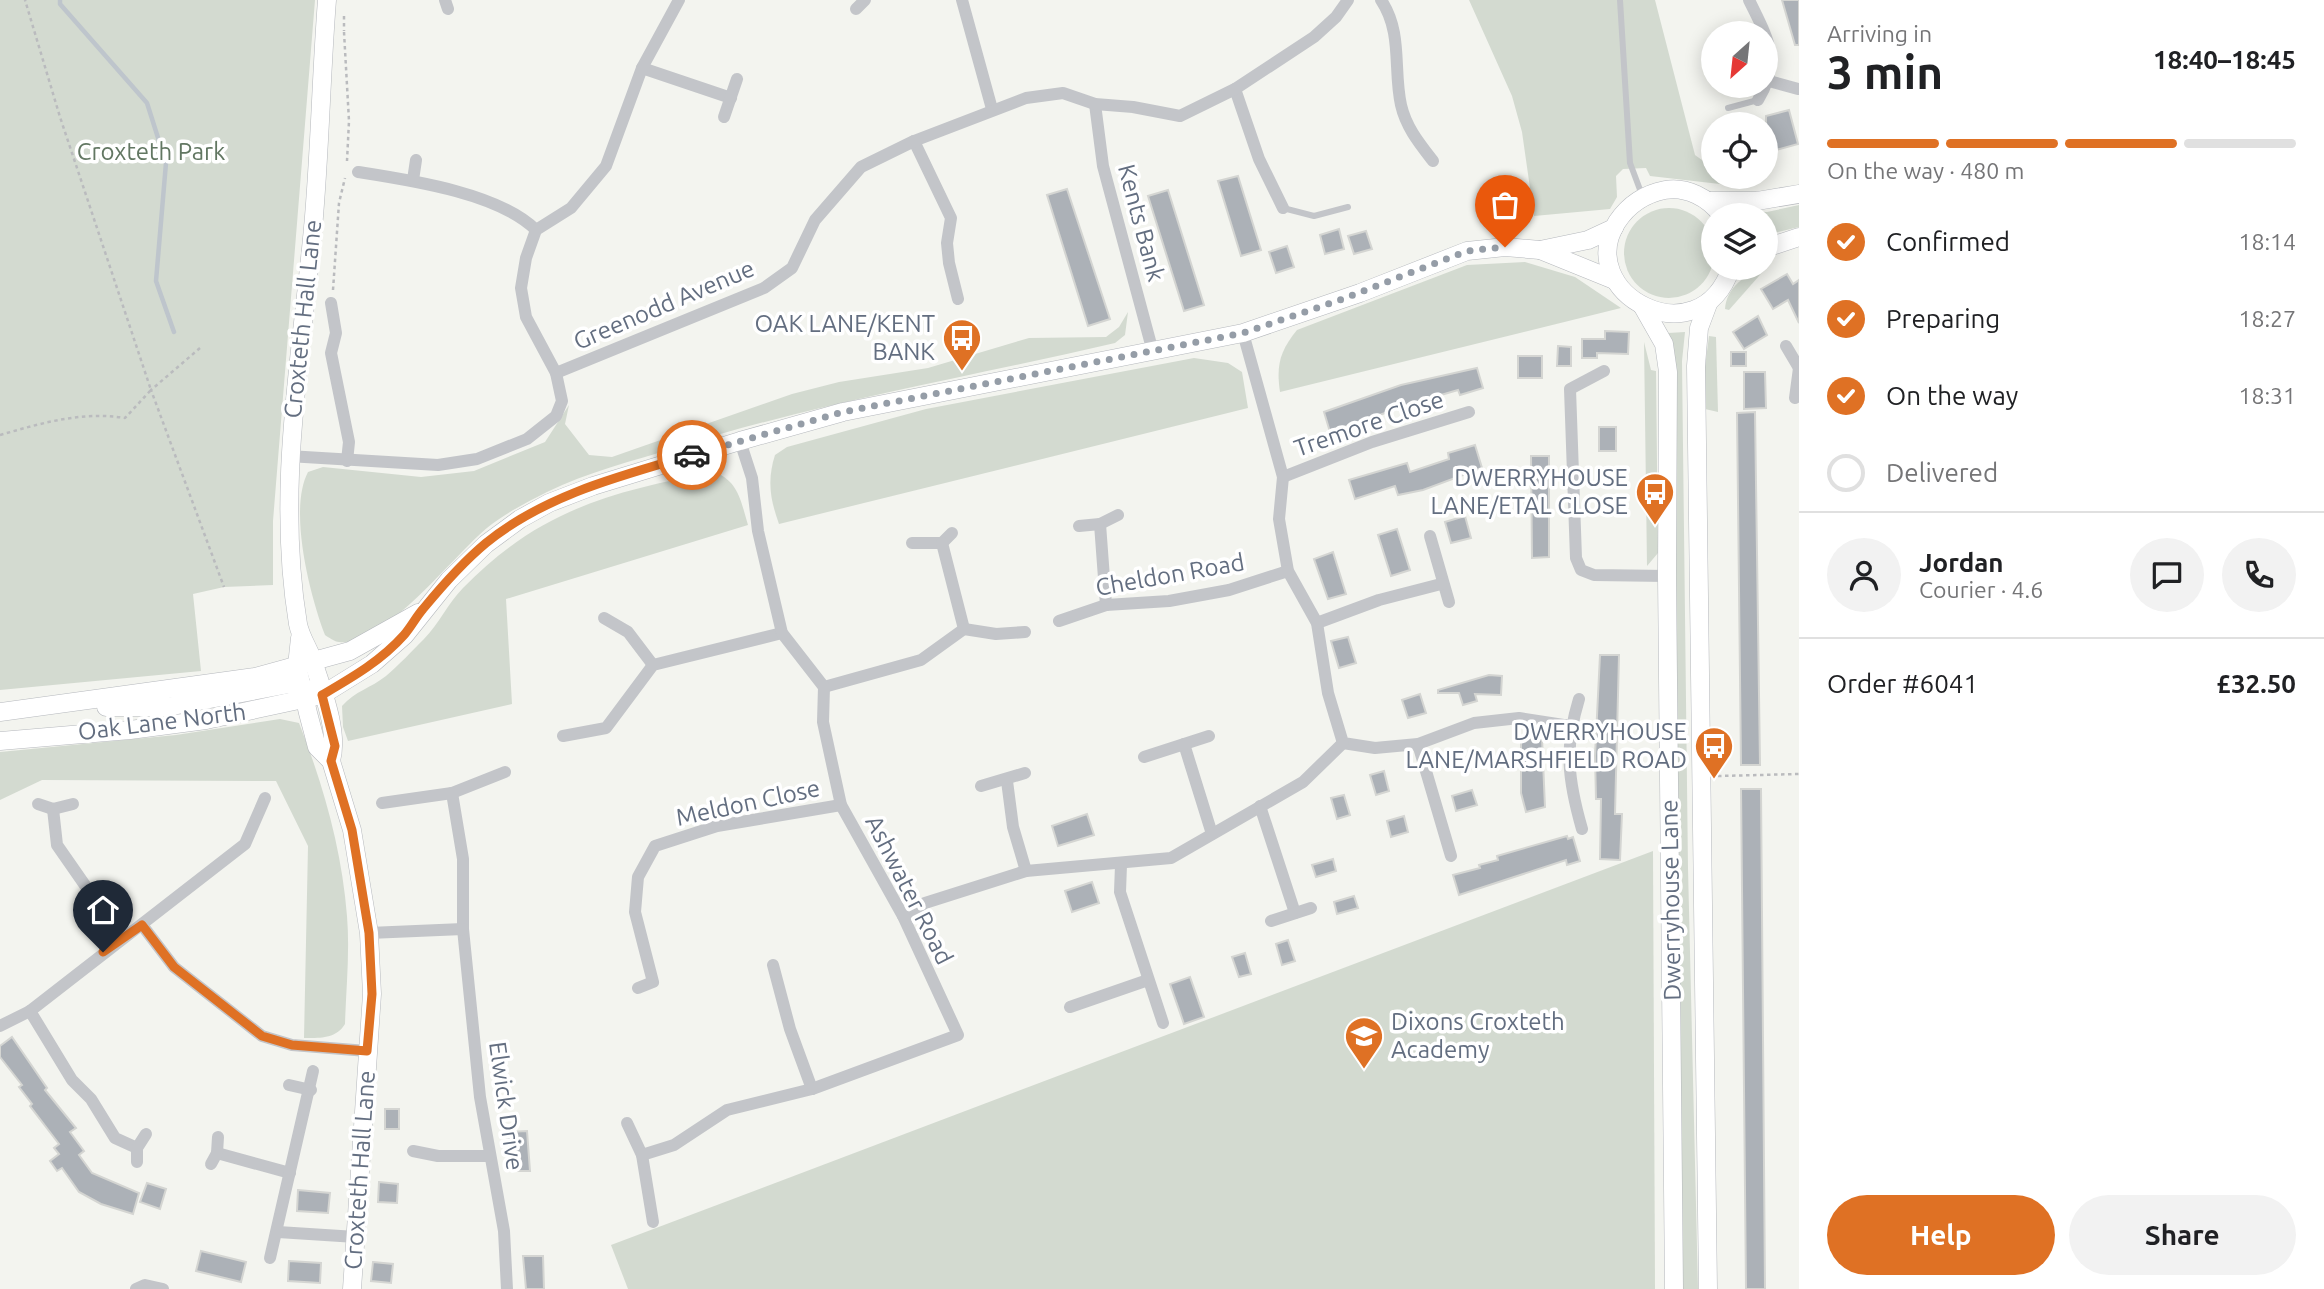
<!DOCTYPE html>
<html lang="en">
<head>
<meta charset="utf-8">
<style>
  :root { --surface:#fff; --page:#f2f2f2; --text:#202124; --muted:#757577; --line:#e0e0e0; --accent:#df7124 }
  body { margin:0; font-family:Ubuntu,sans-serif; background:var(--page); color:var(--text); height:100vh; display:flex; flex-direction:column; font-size:26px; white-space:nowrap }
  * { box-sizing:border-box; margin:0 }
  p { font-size:23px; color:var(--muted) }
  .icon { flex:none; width:38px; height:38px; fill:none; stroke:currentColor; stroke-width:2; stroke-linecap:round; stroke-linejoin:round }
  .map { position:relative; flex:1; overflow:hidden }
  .sheet { display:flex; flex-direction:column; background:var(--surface); width:525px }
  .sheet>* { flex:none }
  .needle { width:46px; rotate:207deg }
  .controls { position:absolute; left:1701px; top:21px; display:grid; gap:14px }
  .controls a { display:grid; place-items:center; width:77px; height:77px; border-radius:50%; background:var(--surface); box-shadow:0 4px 18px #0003; font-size:35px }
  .pin { position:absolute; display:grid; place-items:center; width:60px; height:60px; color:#fff; margin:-72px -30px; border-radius:50% 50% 50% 0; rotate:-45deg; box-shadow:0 0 7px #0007 }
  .pin .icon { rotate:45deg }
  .courier { position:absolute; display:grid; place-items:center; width:70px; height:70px; margin:-35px; border:5px solid #df7124; border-radius:50%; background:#fff; color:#222; box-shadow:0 2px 9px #0007 }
  .summary em { font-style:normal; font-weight:600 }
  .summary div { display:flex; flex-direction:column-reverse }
  .summary { display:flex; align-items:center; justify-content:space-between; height:119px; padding:0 28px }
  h1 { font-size:46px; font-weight:600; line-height:52px }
  .bar { display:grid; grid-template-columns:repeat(4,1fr); gap:10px 7px; align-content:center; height:84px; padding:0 28px }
  .bar i { height:9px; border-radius:5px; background:var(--line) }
  .bar .current { background:var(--accent) }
  .bar p { grid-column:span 4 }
  .line { display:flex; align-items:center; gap:18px; padding:0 28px; border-top:2px solid var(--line) }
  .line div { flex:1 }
  .round { display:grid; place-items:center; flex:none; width:74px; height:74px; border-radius:37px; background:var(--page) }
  ol { padding:0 28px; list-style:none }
  li { display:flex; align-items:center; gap:21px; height:77px }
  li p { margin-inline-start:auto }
  li .icon { padding:7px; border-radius:50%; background:var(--accent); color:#fff; stroke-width:4 }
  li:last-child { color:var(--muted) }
  li i { width:38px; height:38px; border:4px solid var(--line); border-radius:50% }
  .primary-button { display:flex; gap:14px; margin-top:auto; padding:14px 28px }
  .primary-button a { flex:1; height:80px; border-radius:42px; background:var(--accent); color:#fff; font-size:28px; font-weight:600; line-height:80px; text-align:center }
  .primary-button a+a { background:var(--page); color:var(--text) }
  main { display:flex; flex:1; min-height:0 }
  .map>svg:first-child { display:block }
  .green { fill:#d3dad0 }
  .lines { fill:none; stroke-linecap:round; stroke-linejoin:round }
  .stream { stroke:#bec5cc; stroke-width:4.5 }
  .building { fill:#acb1b7; stroke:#d4d5d2; stroke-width:2 }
  .secondary-casing { stroke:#b5b8bd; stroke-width:19 }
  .path { stroke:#babbbe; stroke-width:2.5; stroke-dasharray:3.5 3.5; stroke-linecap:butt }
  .lane { stroke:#c3c5c9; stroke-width:6 }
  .street { stroke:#c3c5c9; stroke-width:12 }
  .secondary { stroke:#fff; stroke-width:18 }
  .done { stroke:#959da7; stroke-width:7; stroke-dasharray:0 12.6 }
  .route { stroke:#df7124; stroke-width:9 }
  .labels { text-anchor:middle; stroke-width:7; stroke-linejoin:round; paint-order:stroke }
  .park-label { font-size:24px; fill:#627762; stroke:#fff }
  .street-label { font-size:24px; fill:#636e80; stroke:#fff }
  .poi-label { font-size:24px; fill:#636e80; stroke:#fff; text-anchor:end }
</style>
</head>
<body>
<main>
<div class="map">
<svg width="1799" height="1289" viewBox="0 0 1799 1289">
  <rect width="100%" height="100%" fill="#f3f4ef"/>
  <g class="green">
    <polygon points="0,0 315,0 273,521 273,585 224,587 193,594 201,671 0,690"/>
    <polygon points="1469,0 1655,0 1695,155 1713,168 1713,177 1724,177 1737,186 1650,176 1646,168 1623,169 1616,176 1617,197 1610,209 1534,216 1522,132 1512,96"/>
    <polygon points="1799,205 1799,227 1766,235 1766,215 1729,215 1726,211 1767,212"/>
    <circle cx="1669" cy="253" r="45"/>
    <path d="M1525 262 1575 277 1621 308 1280 392C1276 365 1280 351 1297 330L1467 265Z"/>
    <path d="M1766 268 1729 310 1725 309C1726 288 1746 273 1766 268Z"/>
    <path d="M1128 312 1125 335 1115 343C969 377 821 402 677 447 634 461 587 472 547 492 529 501 508 512 492 524 458 549 385 648 339 642 335 642 328 637 325 635 310 596 288 510 308 472L323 467 421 477 474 471 545 442 569 405 565 424 589 455 612 457 792 394 839 382 928 368 1029 338 1106 337 1119 327Z"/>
    <polygon points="1685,332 1682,361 1688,868 1698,1289 1680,1289 1675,367 1668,333"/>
    <polygon points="1709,336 1716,337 1718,412 1705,409 1705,367"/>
    <polygon points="1644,342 1651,370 1656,371 1658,553 1647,566"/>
    <path d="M1194 358 1228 363 1242 372 1248 408 779 524C770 499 767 480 775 455L787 447 926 409Z"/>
    <path d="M715 472C739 482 741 502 748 525L506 599 512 704 348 741 343 727 342 706C355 691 371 688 386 676 399 665 412 651 424 639 439 624 448 603 463 588 539 510 612 491 715 472Z"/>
    <path d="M280 719 299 723C323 784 342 850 347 916 350 952 346 989 345 1024 336 1039 320 1038 304 1038L308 846 276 781 42 780 0 800V752L176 735Z"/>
    <polygon points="1653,851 1655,1289 628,1289 611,1245"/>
  </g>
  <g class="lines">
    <polyline class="stream" points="60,0 60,4 147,103 166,163 156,281 174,332"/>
  </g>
  <g class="building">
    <polygon points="1782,0 1799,0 1799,45 1795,45"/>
    <polygon points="1789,110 1798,144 1776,150 1774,143 1766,145 1766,116"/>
    <polygon points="1238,176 1261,250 1241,256 1218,181"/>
    <polygon points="1067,189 1110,319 1088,326 1047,195"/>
    <polygon points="1168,190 1204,305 1184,311 1148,196"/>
    <polygon points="1339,229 1344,249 1325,254 1320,235"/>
    <polygon points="1366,231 1372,249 1354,254 1348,236"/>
    <polygon points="1287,246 1294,267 1276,273 1269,252"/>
    <polygon points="1787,274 1793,284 1799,280 1799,323 1788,300 1773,309 1761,289"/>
    <polygon points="1758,316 1767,335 1744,349 1733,332"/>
    <polygon points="1605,331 1629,332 1628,354 1597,353 1597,358 1582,358 1582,339 1605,339"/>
    <polygon points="1558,346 1571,347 1571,366 1557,366"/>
    <rect x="1731" y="352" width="15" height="14"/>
    <rect x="1518" y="356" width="24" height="22"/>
    <polygon points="1477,368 1483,388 1460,395 1458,390 1417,402 1330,432 1324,412 1401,385"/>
    <polygon points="1744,372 1765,372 1766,408 1744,409"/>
    <polygon points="1755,412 1760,765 1741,765 1737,413"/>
    <rect x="1599" y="427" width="17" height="24"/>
    <polygon points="1475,445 1482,468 1423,490 1398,495 1395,486 1355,499 1349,480 1407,463 1410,472 1449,459 1448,453"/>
    <polygon points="1531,456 1549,456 1549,557 1532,558"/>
    <polygon points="1465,516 1471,538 1451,543 1445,522"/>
    <polygon points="1397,529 1410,570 1391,576 1378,535"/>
    <polygon points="1333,552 1346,594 1328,599 1314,559"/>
    <polygon points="1348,637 1356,663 1339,668 1331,641"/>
    <polygon points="1600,655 1619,655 1615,814 1622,814 1620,860 1600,859 1601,799 1596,799 1595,756"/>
    <polygon points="1489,675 1502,676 1501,695 1475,694 1477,701 1463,705 1459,693 1438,693 1438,690"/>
    <polygon points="1420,694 1426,713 1408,718 1402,700"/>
    <polygon points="1521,738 1542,738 1545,807 1526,812 1521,793"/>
    <polygon points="1384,771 1389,791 1376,795 1370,775"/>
    <polygon points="1741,789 1761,789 1765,1289 1746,1289"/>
    <polygon points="1472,790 1477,805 1456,811 1452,796"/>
    <polygon points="1344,795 1350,815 1337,819 1331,798"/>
    <polygon points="1087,814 1094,835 1058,846 1052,826"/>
    <polygon points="1404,816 1408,832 1391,837 1387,821"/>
    <polygon points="1567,836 1568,839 1573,837 1580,861 1567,865 1566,860 1459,895 1453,875 1480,868 1479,865 1498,860 1497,856"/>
    <polygon points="1333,859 1336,871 1316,877 1312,865"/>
    <polygon points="1092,882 1099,903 1072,912 1065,891"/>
    <polygon points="1354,896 1358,908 1337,914 1334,902"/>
    <polygon points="1288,940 1295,961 1282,965 1276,944"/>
    <polygon points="1245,953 1251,974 1239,977 1232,957"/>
    <polygon points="1190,977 1204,1017 1184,1024 1170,984"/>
    <polygon points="12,1037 47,1088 45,1090 76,1128 70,1132 84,1151 79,1155 92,1173 139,1193 133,1214 101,1204 79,1192 62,1168 57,1171 50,1161 59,1154 54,1148 59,1144 30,1106 32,1104 19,1087 22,1085 0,1057 0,1046"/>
    <rect x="385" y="1109" width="14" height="20"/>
    <polygon points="527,1131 530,1171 510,1171 506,1132"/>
    <polygon points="379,1182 398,1184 397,1203 378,1202"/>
    <polygon points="147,1183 166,1189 160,1209 140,1202"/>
    <polygon points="298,1190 330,1193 328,1213 297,1211"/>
    <polygon points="201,1251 246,1262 241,1282 196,1271"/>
    <polygon points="523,1256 543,1256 544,1289 526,1289"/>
    <polygon points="289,1261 321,1263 320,1283 288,1281"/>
    <polygon points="373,1262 393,1264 391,1283 371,1281"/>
  </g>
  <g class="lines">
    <g class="secondary-casing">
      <g id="secondary">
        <path d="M327 0C321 76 320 152 313 228 301 360 276 491 298 624 301 639 310 650 314 664 323 692 339 733 331 761"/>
        <polyline points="1709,201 1757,201 1799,194"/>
        <path d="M1721 215C1709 198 1686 186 1665 190 1644 194 1629 204 1617 222 1572 293 1699 361 1731 268"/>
        <polyline points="1766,248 1799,237"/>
        <polyline points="1540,250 1588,240 1614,228"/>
        <polyline points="1708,304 1699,328 1696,366 1708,1289"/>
        <polyline points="1643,307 1664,344 1668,372 1667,576 1674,1289"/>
        <polyline points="300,638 297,666 308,713 317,747 331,761 352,830 369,933 372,994 352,1289"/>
        <polyline points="106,707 167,707 289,684 310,690"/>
        <polyline points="0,712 255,677 350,651 418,613"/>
        <polyline points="0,741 130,730 206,720 322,695 372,664 405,635 449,580 486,544 520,519 549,503 593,486 740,441 843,412 1243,333 1360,293 1467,251 1505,247 1540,250 1614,280"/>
      </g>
    </g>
    <g class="path">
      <polyline points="344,16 344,31"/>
      <polyline points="344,32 349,121 347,161"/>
      <polyline points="333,290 339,203 345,178"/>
      <polyline points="200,348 151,390 224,587"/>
      <path d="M0 435C42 423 82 411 125 418L151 390 60 117 25 0"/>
      <polyline points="1718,776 1799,774"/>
    </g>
    <g class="lane">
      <polyline points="1620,0 1630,163 1642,195"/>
      <polyline points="1728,108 1758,100"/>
      <polyline points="1283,208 1314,216 1348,207"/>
    </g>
    <g class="street">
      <polyline points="445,0 448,9"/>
      <polyline points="962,0 992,109"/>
      <path d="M1381 0C1403 33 1393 69 1401 105 1406 127 1419 143 1433 161"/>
      <path d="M1749 0C1768 39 1782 60 1758 100"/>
      <polyline points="856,9 865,0"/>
      <polyline points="642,68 731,98"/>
      <polyline points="1769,81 1798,89"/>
      <polyline points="1235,89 1259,159 1283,208"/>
      <polyline points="1095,104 1103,166 1153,352"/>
      <polyline points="724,117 737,79"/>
      <polyline points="914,141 951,218 947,243 949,263 958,299"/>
      <path d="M358 172C409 180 499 193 536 230"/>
      <polyline points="413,180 416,160"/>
      <polyline points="331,303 336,333 331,353 349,442 347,461"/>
      <polyline points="1243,333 1283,477 1279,519 1288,571 1317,623 1328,693 1343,743 1375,748 1418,744 1474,723 1519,718 1570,726"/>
      <polyline points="1786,346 1799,368"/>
      <polyline points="1604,371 1570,389 1576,558 1581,570 1594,575 1667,576"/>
      <polyline points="556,373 764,288 792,268 815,220 861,167 914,141 1026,98 1063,93 1095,104 1133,107 1180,116 1235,89 1314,37 1336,17 1348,0"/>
      <polyline points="1795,398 1799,368"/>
      <polyline points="288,456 438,465 477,459 527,439 556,416 562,401 556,373 526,317 521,288 526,258 536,230 571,208 606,166 642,68 679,0"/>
      <polyline points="1283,477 1372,442 1469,412"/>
      <polyline points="1100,524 1106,605"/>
      <polyline points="1079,526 1100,524 1118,515"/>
      <polyline points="1430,536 1449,602"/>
      <polyline points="912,543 942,543 952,533"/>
      <polyline points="942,543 964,629"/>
      <polyline points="604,618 628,632 653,665"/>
      <polyline points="1059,621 1106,605 1169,601 1229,590 1288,571"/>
      <polyline points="1317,623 1379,600 1441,584"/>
      <polyline points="824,687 921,660 964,629 996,634 1025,632"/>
      <path d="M1579 699C1564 748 1568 780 1582 829"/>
      <polyline points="563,736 606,728 653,665 782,633"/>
      <polyline points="1184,744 1212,834"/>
      <polyline points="1418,744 1451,856"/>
      <polyline points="1144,757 1209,736"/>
      <polyline points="1007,781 1013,827 1026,871"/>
      <polyline points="981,786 1025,773"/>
      <polyline points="452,793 463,859 463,929 480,1097 504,1231 507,1289"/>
      <polyline points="382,803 452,793 505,772"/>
      <polyline points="38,804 53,809 73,804"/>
      <polyline points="1260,806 1295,913"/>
      <polyline points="53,809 57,845 121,937"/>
      <polyline points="1121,865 1120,892 1163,1023"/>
      <polyline points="903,916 925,903 1026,871 1171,858 1303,782 1343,743"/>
      <polyline points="1271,921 1311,908"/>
      <polyline points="142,925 174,967 262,1036 292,1045 367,1051"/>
      <polyline points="369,933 463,929"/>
      <polyline points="773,965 790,1029 812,1089"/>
      <polyline points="638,988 653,982 635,912 638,877 655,846 717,826 841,805"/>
      <polyline points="1070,1007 1148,980"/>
      <polyline points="30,1011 72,1080 91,1099 115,1138 137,1148"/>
      <polyline points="0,1026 30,1011 245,844 265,798"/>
      <polyline points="289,1085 311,1090"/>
      <polyline points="627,1123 642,1155 653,1222"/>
      <polyline points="413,1151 438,1156 489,1156"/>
      <polyline points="217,1153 290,1173"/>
      <polyline points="642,1155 674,1145 727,1110 812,1089 958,1035 903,916 841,805 823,722 824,687 782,633 758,531 752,478 740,441"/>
      <polyline points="137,1162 137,1148 146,1134"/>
      <polyline points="211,1164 217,1153 218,1137"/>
      <polyline points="278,1232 356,1237"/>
      <polyline points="270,1258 313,1071"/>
      <polyline points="136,1289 145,1285 163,1289"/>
    </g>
    <use href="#secondary" class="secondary"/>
  </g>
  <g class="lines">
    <polyline class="done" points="692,455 843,412 1243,333 1340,300 1467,251 1505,247"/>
    <path class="route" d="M103 952 142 925 174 967 262 1036 292 1045 367 1051 372 994 369 933 352 830 331 761 335 746 322 695C351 678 381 661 404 635 411 627 416 617 423 609 442 586 463 562 486 543 545 495 620 476 692 455"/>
  </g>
  <defs>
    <g id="bus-pin" transform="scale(2.0125)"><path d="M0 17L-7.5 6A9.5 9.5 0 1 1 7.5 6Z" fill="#df7124" stroke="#fff"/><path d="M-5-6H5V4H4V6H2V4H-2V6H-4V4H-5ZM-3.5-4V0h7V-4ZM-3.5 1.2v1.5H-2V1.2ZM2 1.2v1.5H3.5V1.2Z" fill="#fff"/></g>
    <g id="school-pin" transform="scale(2.0125)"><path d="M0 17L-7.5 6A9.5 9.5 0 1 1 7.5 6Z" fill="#df7124" stroke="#fff"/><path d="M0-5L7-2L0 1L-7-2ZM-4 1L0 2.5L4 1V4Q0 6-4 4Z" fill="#fff"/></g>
  </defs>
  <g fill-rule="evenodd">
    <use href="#bus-pin" x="962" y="338"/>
    <use href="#bus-pin" x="1655" y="492"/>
    <use href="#bus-pin" x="1714" y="746"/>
    <use href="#school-pin" x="1364" y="1036"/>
  </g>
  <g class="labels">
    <g class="park-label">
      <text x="151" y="160">Croxteth Park</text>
    </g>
    <g class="street-label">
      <text transform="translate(1141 223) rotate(75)" y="8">Kents Bank</text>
      <text transform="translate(664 305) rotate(-23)" y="8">Greenodd Avenue</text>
      <text transform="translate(303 319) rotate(-84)" y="8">Croxteth Hall Lane</text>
      <text transform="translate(1369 424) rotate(-19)" y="8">Tremore Close</text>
      <text transform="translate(1170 575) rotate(-10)" y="8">Cheldon Road</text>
      <text transform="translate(162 722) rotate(-7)" y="8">Oak Lane North</text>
      <text transform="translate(748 803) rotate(-12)" y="8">Meldon Close</text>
      <text transform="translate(909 890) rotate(63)" y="8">Ashwater Road</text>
      <text transform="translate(1671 900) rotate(-91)" y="8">Dwerryhouse Lane</text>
      <text transform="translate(506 1106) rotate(82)" y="8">Elwick Drive</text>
      <text transform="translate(360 1170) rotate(-86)" y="8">Croxteth Hall Lane</text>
    </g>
    <g class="poi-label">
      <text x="935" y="332">OAK LANE/KENT<tspan x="935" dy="28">BANK</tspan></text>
      <text x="1628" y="486">DWERRYHOUSE<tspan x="1628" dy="28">LANE/ETAL CLOSE</tspan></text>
      <text x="1687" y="740">DWERRYHOUSE<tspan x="1687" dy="28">LANE/MARSHFIELD ROAD</tspan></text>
      <text x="1391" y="1030" text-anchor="start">Dixons Croxteth<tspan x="1391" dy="28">Academy</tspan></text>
    </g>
  </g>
</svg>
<div class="controls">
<a><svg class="needle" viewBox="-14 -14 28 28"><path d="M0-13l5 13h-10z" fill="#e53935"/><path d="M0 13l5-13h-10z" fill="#757577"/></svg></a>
<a><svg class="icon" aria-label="locate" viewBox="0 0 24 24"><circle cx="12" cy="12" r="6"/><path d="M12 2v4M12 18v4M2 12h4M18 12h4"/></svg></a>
<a><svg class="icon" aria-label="layers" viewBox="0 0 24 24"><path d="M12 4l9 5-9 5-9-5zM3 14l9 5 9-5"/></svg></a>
</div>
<div class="pin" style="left:1505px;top:247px;background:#ea580c"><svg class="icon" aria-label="bag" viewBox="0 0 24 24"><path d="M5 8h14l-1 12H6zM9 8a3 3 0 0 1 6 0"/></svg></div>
<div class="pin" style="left:103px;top:952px;background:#1f2937"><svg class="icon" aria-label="home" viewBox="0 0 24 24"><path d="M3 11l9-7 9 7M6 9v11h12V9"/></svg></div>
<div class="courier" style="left:692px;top:455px"><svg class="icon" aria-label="car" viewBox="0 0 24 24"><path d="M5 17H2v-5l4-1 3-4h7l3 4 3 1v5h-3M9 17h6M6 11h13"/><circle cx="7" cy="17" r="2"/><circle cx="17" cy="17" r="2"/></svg></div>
</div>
<section class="sheet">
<div class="summary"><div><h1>3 min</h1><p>Arriving in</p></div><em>18:40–18:45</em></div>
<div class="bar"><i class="current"></i><i class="current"></i><i class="current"></i><i></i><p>On the way · 480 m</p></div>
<ol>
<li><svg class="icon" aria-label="check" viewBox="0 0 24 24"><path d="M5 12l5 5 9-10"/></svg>Confirmed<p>18:14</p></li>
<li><svg class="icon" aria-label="check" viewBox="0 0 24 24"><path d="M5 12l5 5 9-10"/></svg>Preparing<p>18:27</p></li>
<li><svg class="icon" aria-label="check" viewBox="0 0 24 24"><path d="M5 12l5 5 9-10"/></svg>On the way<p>18:31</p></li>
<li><i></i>Delivered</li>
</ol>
<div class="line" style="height:126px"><a class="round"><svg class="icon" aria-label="person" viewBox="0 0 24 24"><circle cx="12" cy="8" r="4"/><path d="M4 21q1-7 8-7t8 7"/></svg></a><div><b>Jordan</b><p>Courier · 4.6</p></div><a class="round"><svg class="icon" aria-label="chat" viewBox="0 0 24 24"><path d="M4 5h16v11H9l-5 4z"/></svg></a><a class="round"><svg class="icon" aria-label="phone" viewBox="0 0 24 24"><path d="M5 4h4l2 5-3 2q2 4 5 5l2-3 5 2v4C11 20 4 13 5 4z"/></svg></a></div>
<div class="line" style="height:91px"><div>Order #6041</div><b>£32.50</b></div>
<div class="primary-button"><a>Help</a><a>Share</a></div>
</section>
</main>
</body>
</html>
